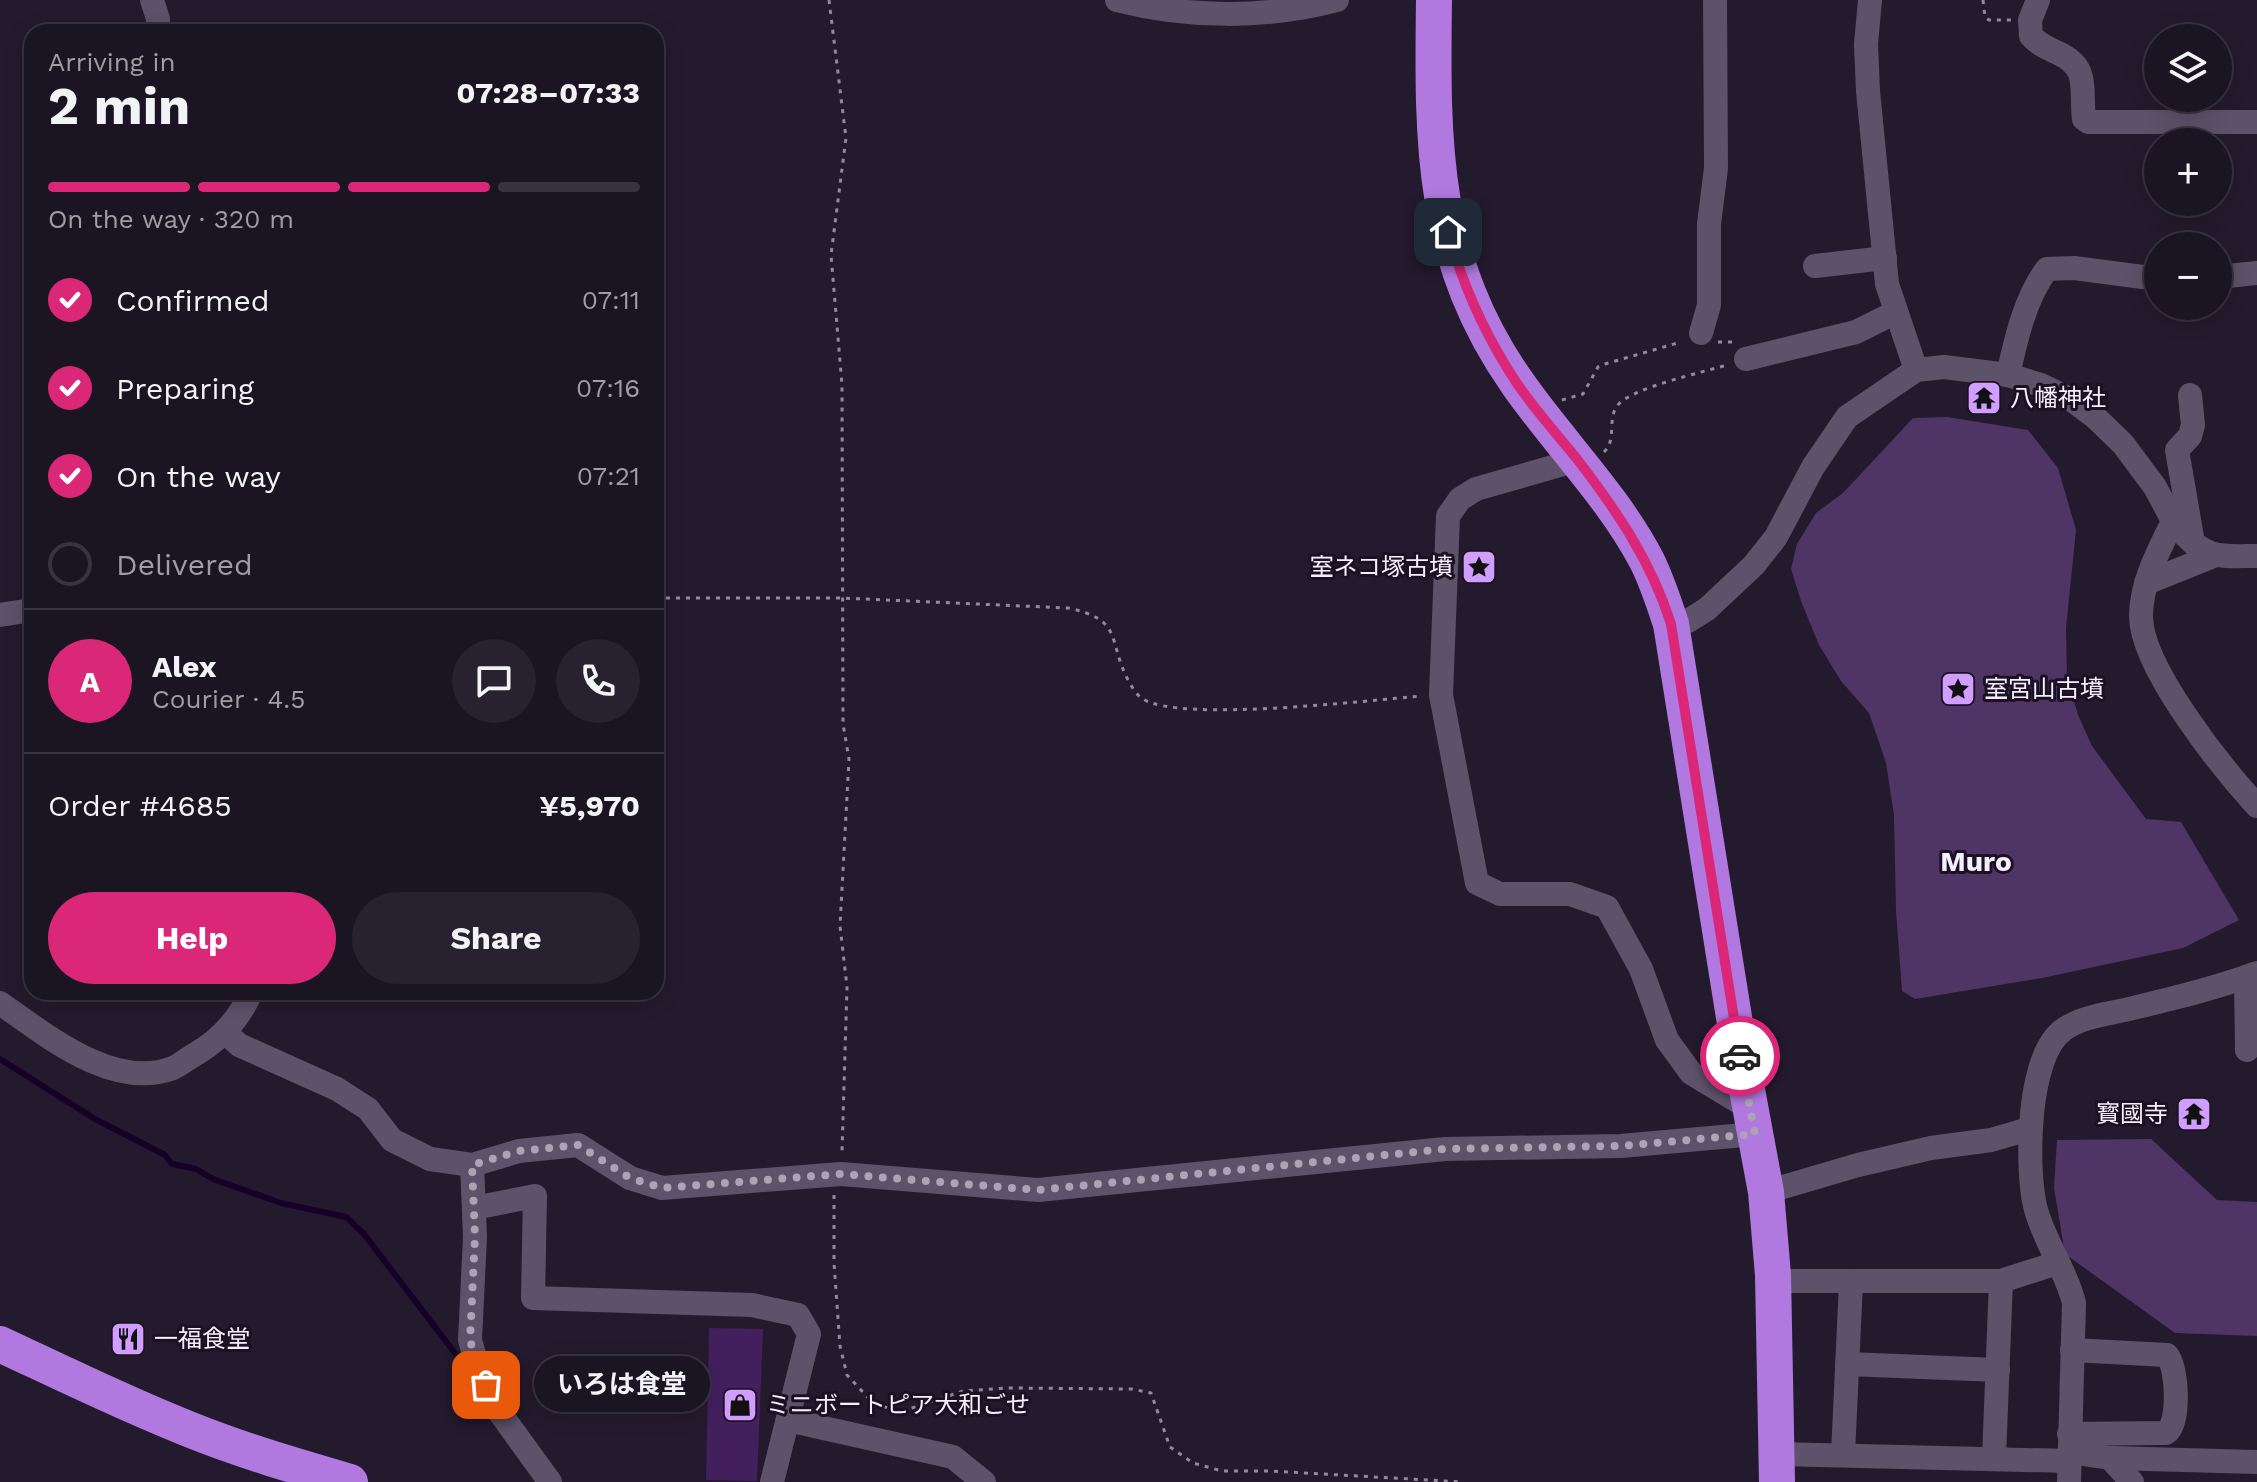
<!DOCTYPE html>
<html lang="en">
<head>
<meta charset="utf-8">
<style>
  :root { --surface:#1b1422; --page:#28212f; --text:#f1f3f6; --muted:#a09ea5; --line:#393340; --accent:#db2777 }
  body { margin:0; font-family:"Work Sans","Noto Sans JP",sans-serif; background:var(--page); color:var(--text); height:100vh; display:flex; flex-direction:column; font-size:30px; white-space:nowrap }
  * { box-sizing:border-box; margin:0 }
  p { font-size:26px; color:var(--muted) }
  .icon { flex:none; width:44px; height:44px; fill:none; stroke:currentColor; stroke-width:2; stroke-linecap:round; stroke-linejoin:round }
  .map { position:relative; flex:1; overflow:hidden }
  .panel { position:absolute; left:24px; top:24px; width:640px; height:976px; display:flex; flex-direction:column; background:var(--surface); border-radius:24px; box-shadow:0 4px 20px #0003,0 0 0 2px var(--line) }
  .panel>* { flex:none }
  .fabs { position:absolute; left:2144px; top:24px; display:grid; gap:16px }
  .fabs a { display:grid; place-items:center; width:88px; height:88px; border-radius:50%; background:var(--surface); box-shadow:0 4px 20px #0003,0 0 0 2px var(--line); font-size:40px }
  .pin { position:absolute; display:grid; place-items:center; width:68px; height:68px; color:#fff; margin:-34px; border-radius:16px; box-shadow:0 4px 12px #0006 }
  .courier { position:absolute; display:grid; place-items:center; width:80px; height:80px; margin:-40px; border:6px solid #db2777; border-radius:50%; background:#fff; color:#222; box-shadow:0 2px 10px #0007 }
  .bubble { position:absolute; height:56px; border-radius:28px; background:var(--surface); box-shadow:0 4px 20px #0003,0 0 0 2px var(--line); font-size:26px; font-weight:700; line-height:56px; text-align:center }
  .summary em { font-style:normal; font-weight:700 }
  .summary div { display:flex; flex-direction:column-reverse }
  .summary { display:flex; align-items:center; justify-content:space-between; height:136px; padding:0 24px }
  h1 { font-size:52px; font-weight:700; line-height:60px }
  .bar { display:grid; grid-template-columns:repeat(4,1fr); gap:12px 8px; align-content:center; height:96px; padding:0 24px }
  .bar i { height:10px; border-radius:6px; background:var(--line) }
  .bar .current { background:var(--accent) }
  .bar p { grid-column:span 4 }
  .line { display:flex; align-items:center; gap:20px; padding:0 24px; border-top:2px solid var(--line) }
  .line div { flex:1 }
  .round { display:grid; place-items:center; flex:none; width:84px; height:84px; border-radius:42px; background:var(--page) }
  ol { padding:0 24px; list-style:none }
  li { display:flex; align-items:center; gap:24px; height:88px }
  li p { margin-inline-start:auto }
  li .icon { padding:8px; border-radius:50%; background:var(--accent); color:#fff; stroke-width:4 }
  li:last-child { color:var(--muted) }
  li i { width:44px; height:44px; border:4px solid var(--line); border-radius:50% }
  .button { display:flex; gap:16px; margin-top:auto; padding:16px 24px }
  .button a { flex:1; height:92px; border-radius:48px; background:var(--accent); color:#fff; font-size:32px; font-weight:700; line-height:92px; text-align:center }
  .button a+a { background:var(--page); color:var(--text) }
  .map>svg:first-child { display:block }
  .green { fill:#4f3466 }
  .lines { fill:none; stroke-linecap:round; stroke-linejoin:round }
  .stream { stroke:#160028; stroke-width:6 }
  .building { fill:#431f5e }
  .path { stroke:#928a9a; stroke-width:3; stroke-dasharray:4 6; stroke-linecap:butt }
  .minor { stroke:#5d5269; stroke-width:24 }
  .highway { stroke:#b179e0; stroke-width:36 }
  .done { stroke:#aca4b4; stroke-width:8; stroke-dasharray:0 14.4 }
  .route { stroke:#db2777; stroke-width:10 }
  .labels { text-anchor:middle; stroke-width:6; stroke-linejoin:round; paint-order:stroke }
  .poi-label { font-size:24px; fill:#f5eefc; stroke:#1b1123; text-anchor:start }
  .quarter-label { font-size:28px; font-weight:bold; fill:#f5eefc; stroke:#1b1123 }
</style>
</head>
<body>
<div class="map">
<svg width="2257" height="1482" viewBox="0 0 2257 1482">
  <rect width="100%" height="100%" fill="#241a2d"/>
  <g class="green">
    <polygon points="1947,417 2028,430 2058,468 2076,530 2066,628 2067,677 2078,715 2092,746 2146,819 2181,822 2239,920 2183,948 2042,978 1915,999 1902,991 1896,911 1894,815 1886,763 1869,713 1841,681 1819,645 1801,601 1791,569 1797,544 1816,513 1843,493 1913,418"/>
    <polygon points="2151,1139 2217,1200 2257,1202 2257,1336 2175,1333 2065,1254 2054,1188 2057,1140"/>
  </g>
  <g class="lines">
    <polyline class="stream" points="0,1059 95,1119 165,1155 172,1164 196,1169 213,1179 281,1203 346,1217 364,1234 467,1369"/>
  </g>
  <polygon class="building" points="709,1328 763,1329 757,1481 706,1480"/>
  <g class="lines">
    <g class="path">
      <polyline points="829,0 846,138 831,255 842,385 843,724 849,759 840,926 847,987 842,1152"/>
      <polyline points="1983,0 1985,17 1989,20 2011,20"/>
      <polyline points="1718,342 1735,342"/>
      <polyline points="1562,400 1583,394 1598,367 1605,364 1681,342"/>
      <path d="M1604 452C1617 440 1607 420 1617 406 1630 388 1704 372 1727 365"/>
      <path d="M656 598H841L1068 608C1124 620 1107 639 1128 680 1132 687 1137 696 1143 699 1181 723 1369 700 1422 696"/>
      <polyline points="834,1195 834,1263 840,1346 847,1375 873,1403 900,1412 963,1391 1008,1388 1132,1389 1151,1393 1170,1447 1193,1463 1222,1471 1270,1471 1463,1482"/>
    </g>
    <g class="minor">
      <polyline points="152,0 158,19 158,32"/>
      <path d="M1117 0C1188 18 1266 19 1337 0"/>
      <polyline points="1870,0 1866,44 1868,91 1887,284 1916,370"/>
      <path d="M2038 0 2030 20 2031 36C2039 45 2048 48 2058 53 2091 68 2080 90 2084 119L2088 122H2257"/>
      <polyline points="1815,266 1885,258"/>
      <polyline points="2218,277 2257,273"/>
      <polyline points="1701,333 1709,305 1709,224 1716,168 1715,0"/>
      <polyline points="1746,359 1856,332 1896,312"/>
      <path d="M2008 375C2016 339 2025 298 2047 269L2074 268 2158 279"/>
      <polyline points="2190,395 2193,425 2190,436 2177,450 2193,543"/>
      <polyline points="1577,460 1476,489 1460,499 1448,516 1441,695 1477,883 1500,894 1570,894 1607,907 1641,969 1667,1040 1691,1073 1749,1108"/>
      <path d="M2182 532C2208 560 2221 556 2257 556"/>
      <polyline points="2146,583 2213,556"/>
      <polyline points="0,615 32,610"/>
      <path d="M1671 624 1688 621 1707 609 1754 565 1776 537 1813 467 1847 417 1916 370 1944 367 2008 375 2041 385 2072 400 2096 418 2123 444 2155 487 2173 521C2159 551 2142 580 2141 614 2139 665 2222 768 2257 806"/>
      <polyline points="2246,977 2247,1050"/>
      <path d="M0 1003C46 1035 113 1091 173 1068 180 1065 187 1059 194 1055 220 1040 239 1020 251 992"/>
      <polyline points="225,1032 239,1045 337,1089 368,1109 392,1140 430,1159 472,1165 519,1151 578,1145 630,1178 662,1188 841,1174 1038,1190 1445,1149 1621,1146 1755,1134"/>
      <polyline points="472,1165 475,1237 470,1340 477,1365 495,1406 550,1482"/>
      <polyline points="1766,1192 1858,1165 1931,1148 1991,1140 2029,1129"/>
      <polyline points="474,1208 535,1196 533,1298 752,1305 798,1315 809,1334 772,1482"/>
      <polyline points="1773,1281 2001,1281 2057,1263"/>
      <polyline points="1847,1364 1998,1370"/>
      <polyline points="788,1420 953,1457 984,1482"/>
      <path d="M2069 1434 2166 1433C2180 1424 2178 1368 2167 1355L2072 1350"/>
      <polyline points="2069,1452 2110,1458 2257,1462"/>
      <polyline points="1777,1454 2069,1461"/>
      <polyline points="1843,1454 1851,1282"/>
      <polyline points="1994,1458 2001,1281"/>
      <polyline points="2110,1458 2132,1482"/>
      <path d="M2069 1482 2074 1303C2066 1269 2043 1240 2035 1206 2026 1166 2027 1056 2063 1030 2082 1016 2110 1014 2133 1008 2175 998 2216 988 2257 973"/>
    </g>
    <g class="highway">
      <path d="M1434 0C1432 144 1431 261 1518 384 1560 444 1613 496 1647 561 1657 581 1664 603 1671 624L1737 1036 1766 1192 1773 1275 1777 1482"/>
      <path d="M0 1344C62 1373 123 1403 186 1428 240 1450 295 1466 350 1482"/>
    </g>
  </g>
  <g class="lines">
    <polyline class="done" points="486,1385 477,1365 470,1340 475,1237 472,1165 519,1151 578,1145 630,1178 662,1188 841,1174 1038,1190 1445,1149 1621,1146 1755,1134 1740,1056"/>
    <path class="route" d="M1448 232C1463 286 1485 335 1516 382 1534 409 1557 434 1577 459 1617 511 1651 561 1671 624L1740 1056"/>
  </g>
  <defs>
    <g id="temple-square" transform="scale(1.8)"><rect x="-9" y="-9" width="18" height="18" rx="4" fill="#d19dfe" stroke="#1b1123"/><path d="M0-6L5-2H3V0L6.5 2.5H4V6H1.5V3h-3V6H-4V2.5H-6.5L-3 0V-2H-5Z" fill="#111"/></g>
    <g id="sight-square" transform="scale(1.8)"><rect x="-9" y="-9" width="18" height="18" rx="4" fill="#d19dfe" stroke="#1b1123"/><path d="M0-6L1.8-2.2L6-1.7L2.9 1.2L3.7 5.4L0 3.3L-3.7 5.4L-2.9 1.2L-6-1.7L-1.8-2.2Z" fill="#111"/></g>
    <g id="restaurant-square" transform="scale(1.8)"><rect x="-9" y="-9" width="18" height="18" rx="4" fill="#d19dfe" stroke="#1b1123"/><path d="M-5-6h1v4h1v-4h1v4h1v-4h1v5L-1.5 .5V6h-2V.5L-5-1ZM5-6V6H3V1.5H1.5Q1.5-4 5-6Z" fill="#111"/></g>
    <g id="shop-square" transform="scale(1.8)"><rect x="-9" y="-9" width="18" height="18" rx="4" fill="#d19dfe" stroke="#1b1123"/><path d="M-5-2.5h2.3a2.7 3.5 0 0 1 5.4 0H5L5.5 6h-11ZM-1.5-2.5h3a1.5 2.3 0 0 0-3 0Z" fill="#111"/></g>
  </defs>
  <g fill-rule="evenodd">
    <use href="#temple-square" x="1984" y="398"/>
    <use href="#sight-square" x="1479" y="567"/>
    <use href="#sight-square" x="1958" y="689"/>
    <use href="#temple-square" x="2194" y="1114"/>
    <use href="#restaurant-square" x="128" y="1339"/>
    <use href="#shop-square" x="740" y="1405"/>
  </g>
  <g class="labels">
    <g class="poi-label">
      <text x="2010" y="406">八幡神社</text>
      <text x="1453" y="575" text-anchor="end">室ネコ塚古墳</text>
      <text x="1984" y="697">室宮山古墳</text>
      <text x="2168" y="1122" text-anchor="end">寳國寺</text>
      <text x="154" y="1347">一福食堂</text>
      <text x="766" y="1413">ミニボートピア大和ごせ</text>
    </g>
    <g class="quarter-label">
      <text x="1976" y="871">Muro</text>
    </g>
  </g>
</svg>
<div class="fabs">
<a><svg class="icon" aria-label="layers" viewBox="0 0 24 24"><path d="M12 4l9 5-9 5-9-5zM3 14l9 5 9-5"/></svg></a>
<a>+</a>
<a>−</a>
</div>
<div class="pin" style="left:486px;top:1385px;background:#ea580c"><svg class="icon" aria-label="bag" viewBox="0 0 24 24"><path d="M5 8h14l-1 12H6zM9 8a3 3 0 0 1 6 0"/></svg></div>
<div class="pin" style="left:1448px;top:232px;background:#1f2937"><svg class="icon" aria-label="home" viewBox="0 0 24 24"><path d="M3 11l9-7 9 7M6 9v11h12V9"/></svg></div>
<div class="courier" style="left:1740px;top:1056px"><svg class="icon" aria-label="car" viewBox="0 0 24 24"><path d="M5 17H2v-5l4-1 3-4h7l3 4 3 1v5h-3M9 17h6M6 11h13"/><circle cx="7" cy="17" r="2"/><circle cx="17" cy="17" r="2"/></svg></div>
<div class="bubble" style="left:534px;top:1356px;width:176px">いろは食堂</div>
<section class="panel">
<div class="summary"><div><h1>2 min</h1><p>Arriving in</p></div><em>07:28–07:33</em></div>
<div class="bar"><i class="current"></i><i class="current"></i><i class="current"></i><i></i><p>On the way · 320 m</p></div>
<ol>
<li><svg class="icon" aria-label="check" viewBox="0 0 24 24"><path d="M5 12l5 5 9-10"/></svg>Confirmed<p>07:11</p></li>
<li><svg class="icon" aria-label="check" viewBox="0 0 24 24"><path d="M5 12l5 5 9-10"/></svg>Preparing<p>07:16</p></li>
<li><svg class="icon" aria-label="check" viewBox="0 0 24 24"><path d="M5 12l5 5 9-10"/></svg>On the way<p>07:21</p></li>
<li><i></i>Delivered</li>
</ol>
<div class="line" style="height:144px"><b class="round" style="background:var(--accent);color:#fff">A</b><div><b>Alex</b><p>Courier · 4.5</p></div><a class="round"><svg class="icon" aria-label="chat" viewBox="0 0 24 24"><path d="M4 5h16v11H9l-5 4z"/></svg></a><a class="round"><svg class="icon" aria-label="phone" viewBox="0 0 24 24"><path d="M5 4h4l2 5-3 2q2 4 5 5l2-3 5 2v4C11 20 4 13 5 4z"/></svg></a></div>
<div class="line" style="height:104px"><div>Order #4685</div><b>¥5,970</b></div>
<div class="button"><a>Help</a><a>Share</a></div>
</section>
</div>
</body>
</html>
